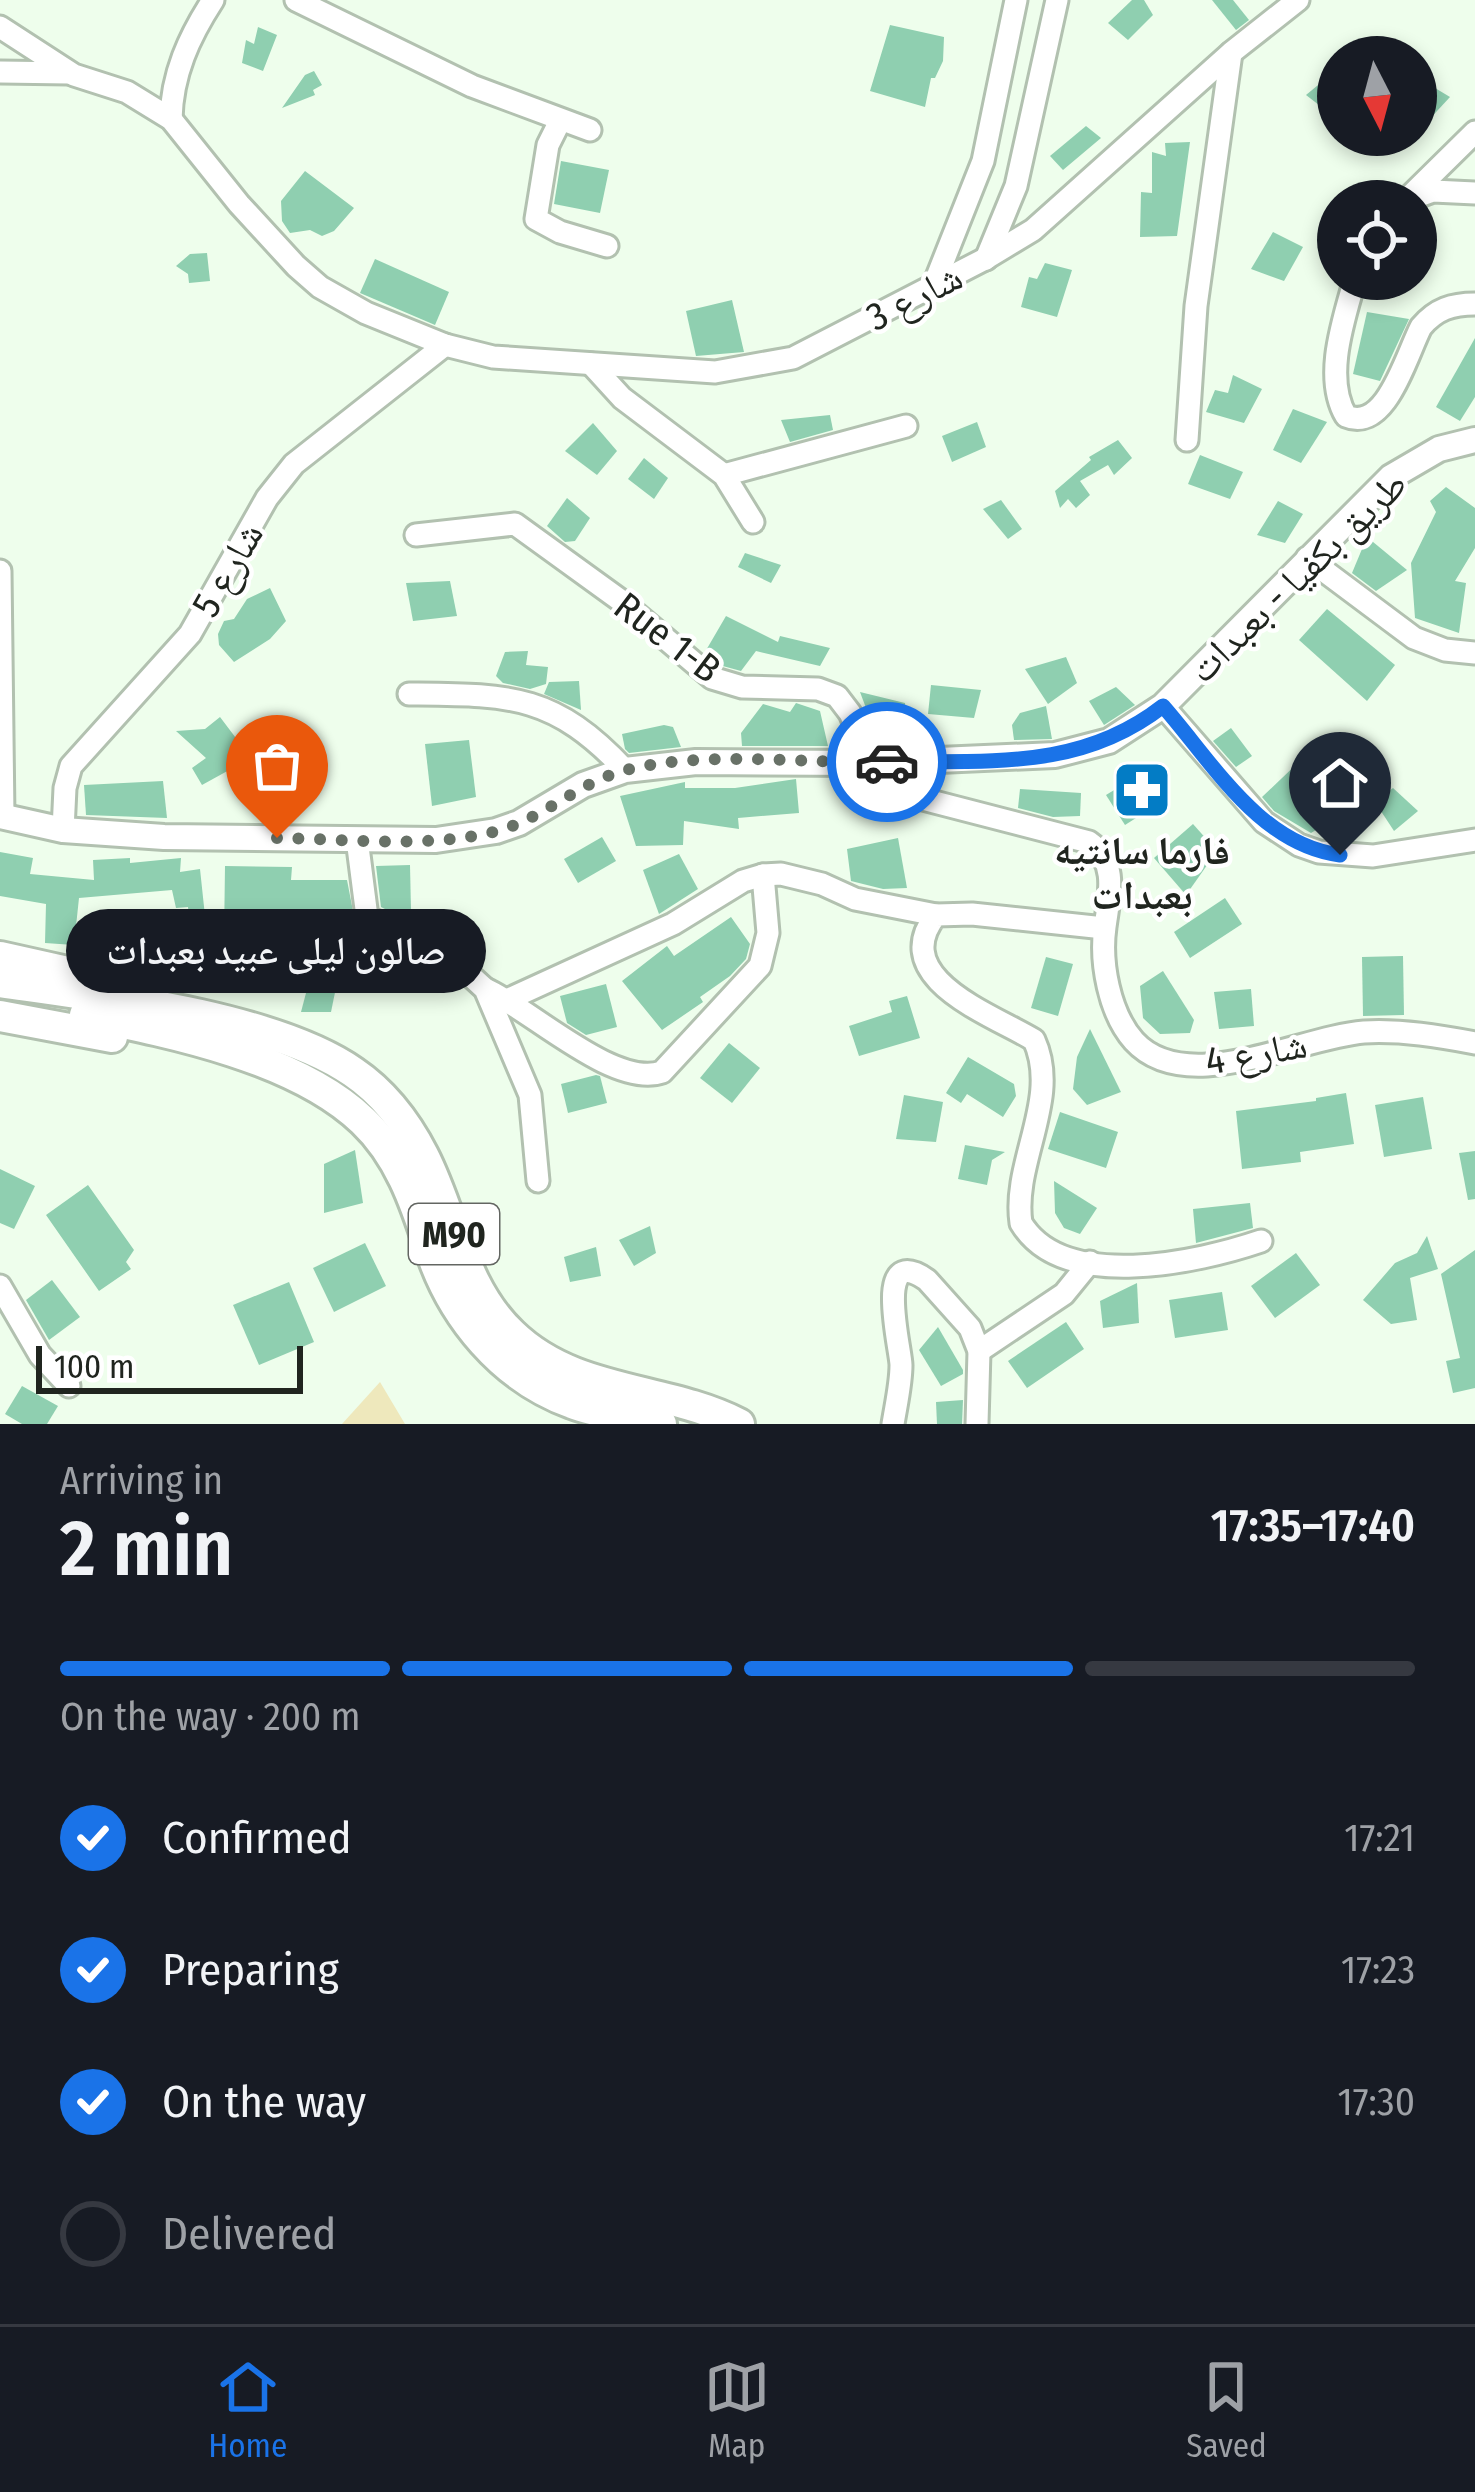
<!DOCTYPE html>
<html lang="en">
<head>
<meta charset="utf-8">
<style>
  :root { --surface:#171b24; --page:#20242c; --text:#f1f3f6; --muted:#9ea1a6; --line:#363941; --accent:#1a73e8 }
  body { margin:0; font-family:"Fira Sans Condensed","Noto Naskh Arabic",sans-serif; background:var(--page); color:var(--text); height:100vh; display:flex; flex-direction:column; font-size:45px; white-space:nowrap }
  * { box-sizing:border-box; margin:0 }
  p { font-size:39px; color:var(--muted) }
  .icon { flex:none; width:66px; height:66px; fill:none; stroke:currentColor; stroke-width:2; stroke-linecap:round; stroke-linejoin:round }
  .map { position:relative; height:1424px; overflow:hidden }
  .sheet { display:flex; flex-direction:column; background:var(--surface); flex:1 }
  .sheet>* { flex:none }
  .needle { width:78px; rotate:174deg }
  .tools { position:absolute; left:1317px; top:36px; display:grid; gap:24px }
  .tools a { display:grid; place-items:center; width:120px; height:120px; border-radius:50%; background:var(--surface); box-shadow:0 6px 18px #0003; font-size:60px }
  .scale { position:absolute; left:36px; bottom:30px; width:267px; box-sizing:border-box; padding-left:12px; border:6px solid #20251f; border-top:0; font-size:33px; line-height:42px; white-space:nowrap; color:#20251f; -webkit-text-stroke:9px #fff; paint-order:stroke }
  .pin { position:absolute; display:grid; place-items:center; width:102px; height:102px; color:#fff; margin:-123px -51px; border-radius:50% 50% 50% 0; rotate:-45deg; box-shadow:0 0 12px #0007 }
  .pin .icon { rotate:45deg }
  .courier { position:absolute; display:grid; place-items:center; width:120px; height:120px; margin:-60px; border:9px solid #1a73e8; border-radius:50%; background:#fff; color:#222; box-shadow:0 3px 15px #0007 }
  .bubble { position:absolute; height:84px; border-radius:42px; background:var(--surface); box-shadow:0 6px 18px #0003; font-size:39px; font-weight:600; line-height:84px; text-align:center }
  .headline em { font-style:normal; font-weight:600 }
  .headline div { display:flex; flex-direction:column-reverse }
  .headline { display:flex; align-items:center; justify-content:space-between; height:204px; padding:0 60px }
  h1 { font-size:78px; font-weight:600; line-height:90px }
  .bar { display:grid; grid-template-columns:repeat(4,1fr); gap:18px 12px; align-content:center; height:144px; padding:0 60px }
  .bar i { height:15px; border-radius:9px; background:var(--line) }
  .bar .current { background:var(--accent) }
  .bar p { grid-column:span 4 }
  ol { padding:0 60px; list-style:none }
  li { display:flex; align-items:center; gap:36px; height:132px }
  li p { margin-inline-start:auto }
  li .icon { padding:12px; border-radius:50%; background:var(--accent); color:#fff; stroke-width:4 }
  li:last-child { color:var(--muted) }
  li i { width:66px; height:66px; border:6px solid var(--line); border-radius:50% }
  .tabs { display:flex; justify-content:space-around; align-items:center; height:168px; border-top:3px solid var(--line); background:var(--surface); font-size:33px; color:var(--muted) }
  .tabs a { display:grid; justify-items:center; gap:6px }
  .tabs .current { color:var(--accent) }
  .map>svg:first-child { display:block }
  .green { fill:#eee8bc }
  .building { fill:#8fcfb0 }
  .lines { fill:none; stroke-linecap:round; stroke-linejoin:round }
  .minor-casing { stroke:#b2c1b0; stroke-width:27 }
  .major-casing { stroke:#b2c1b0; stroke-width:30 }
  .highway-casing { stroke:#b2c1b0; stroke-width:36 }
  .minor { stroke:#fff; stroke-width:21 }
  .major { stroke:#fff; stroke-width:24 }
  .highway { stroke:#fff; stroke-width:30 }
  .done { stroke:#687167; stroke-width:12; stroke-dasharray:0 21.6 }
  .route { stroke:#1a73e8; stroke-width:15 }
  .labels { text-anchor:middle; stroke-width:9; stroke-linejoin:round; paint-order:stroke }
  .shield { fill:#fff; stroke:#636662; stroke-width:3 }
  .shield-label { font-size:36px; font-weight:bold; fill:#20251f }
  .street-label { font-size:39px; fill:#20251f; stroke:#fff }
  .poi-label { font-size:39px; font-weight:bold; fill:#20251f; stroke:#fff }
</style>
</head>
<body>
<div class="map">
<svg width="1475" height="1424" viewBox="0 0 1475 1424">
  <rect width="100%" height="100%" fill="#eefeec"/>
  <polygon class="green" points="380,1382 405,1424 342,1424"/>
  <g class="building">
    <polygon points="1132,0 1144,0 1153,15 1128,40 1108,23"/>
    <polygon points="1212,0 1233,0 1249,20 1236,30"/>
    <polygon points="890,25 944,37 943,61 935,78 931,78 925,107 870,91"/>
    <polygon points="258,27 277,35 263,71 242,63 246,40 254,44"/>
    <polygon points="314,71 322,85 313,90 315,95 282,108 305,75"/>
    <polygon points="1329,76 1338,82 1338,101 1328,112 1306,95"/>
    <polygon points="1430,85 1450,97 1425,124 1416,115 1416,88"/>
    <polygon points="1086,126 1101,138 1063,170 1050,156"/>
    <polygon points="1190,142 1177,236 1140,237 1141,192 1152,193 1152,152 1166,156 1165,143"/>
    <polygon points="561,161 609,170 600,213 554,204"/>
    <polygon points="305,171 354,208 334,231 322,236 310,230 290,233 282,221 281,201"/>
    <polygon points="1273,232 1303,247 1284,281 1251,269"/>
    <polygon points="207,253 210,281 189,283 188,274 176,266 190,254"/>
    <polygon points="375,259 449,292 435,325 360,293"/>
    <polygon points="1045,263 1072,270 1057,317 1021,307 1029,277 1037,279"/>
    <polygon points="732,300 744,352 696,356 686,311"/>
    <polygon points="1367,312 1409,319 1380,381 1353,374"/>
    <polygon points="1475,338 1475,397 1460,421 1436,407"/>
    <polygon points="1233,375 1262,389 1244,423 1206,412 1215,390 1228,393"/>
    <polygon points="1293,409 1327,422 1301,463 1273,450"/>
    <polygon points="830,415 833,430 790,442 781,420"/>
    <polygon points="977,422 986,447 952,462 942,436"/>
    <polygon points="593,423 617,451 597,475 565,451"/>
    <polygon points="1118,440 1132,458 1114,475 1108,465 1080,481 1090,495 1076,508 1068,499 1060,508 1055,491 1091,460 1089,457"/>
    <polygon points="1200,455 1243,472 1230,499 1188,484"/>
    <polygon points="644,458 668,478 654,499 628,479"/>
    <polygon points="1446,487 1475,508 1475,548 1455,581 1466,583 1459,633 1415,618 1411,563 1436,512 1430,501"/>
    <polygon points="567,498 590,518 575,541 565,542 547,526"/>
    <polygon points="1001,500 1022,529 1008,539 983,509"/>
    <polygon points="1278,501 1303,514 1285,543 1257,535"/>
    <polygon points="1367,537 1407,570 1376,591 1352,573"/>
    <polygon points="745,553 781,565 771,583 738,567"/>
    <polygon points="450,581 457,616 413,621 406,583"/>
    <polygon points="270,588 286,621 270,639 234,662 219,645 218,634 224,621 234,619 247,599"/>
    <polygon points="1327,609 1395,665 1367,701 1299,640"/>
    <polygon points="726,616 778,642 780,636 830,648 820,666 756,651 741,671 719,665 705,652"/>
    <polygon points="528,651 526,665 548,667 546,684 530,689 503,683 496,676 505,652"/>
    <polygon points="1066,657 1077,683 1048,704 1025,669"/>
    <polygon points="579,681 581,710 544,694 549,682"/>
    <polygon points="931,685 981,690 974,718 928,714"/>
    <polygon points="1116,687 1135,705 1104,725 1089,701"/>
    <polygon points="860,692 905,703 908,743 880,745"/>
    <polygon points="796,703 820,711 828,746 742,746 741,733 763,704 790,712"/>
    <polygon points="1046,706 1052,739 1014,740 1012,725 1020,713"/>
    <polygon points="220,717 251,758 202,785 192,768 206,758 176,731 205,729"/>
    <polygon points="664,725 673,727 681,747 629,753 625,749 622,734"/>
    <polygon points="1231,728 1252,756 1236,767 1213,741"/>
    <polygon points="1325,737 1350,763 1332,779 1356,809 1325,833 1321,827 1311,833 1274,811 1262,797"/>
    <polygon points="469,740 476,797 432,806 425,744"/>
    <polygon points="1155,765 1166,799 1125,825 1106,795"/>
    <polygon points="796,779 799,813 738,818 739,829 684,821 683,845 636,846 620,796 685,782 685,788 735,788"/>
    <polygon points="163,781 167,818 86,815 84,785"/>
    <polygon points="1393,788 1418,811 1394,831 1375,802"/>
    <polygon points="1020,789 1081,793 1080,816 1053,817 1018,808"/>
    <polygon points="1193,824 1217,851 1186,895 1154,858"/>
    <polygon points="602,837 616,861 578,883 564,859"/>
    <polygon points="898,838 907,888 883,889 851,881 847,849"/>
    <polygon points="0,852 33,858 30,874 94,880 93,860 130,858 130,863 181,858 180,872 200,869 205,916 189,918 188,907 176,908 172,890 79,898 74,945 45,943 46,904 0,896"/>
    <polygon points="679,854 698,889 659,914 643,870"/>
    <polygon points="410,865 411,911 391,912 381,907 376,866"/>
    <polygon points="225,866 292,867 291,880 347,880 358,937 224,939"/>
    <polygon points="1225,898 1242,924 1190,958 1174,932"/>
    <polygon points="731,917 750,944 746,959 730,976 700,997 703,1002 662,1030 622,981 667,946 674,956"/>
    <polygon points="316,955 341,963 331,1012 301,1012"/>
    <polygon points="1403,956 1404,1015 1363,1016 1362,957"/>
    <polygon points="1046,957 1073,964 1058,1016 1031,1008"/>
    <polygon points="1163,971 1194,1020 1190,1033 1160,1034 1143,1018 1140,986"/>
    <polygon points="606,984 617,1027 586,1035 567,1023 560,996"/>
    <polygon points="1251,989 1254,1026 1219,1029 1214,992"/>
    <polygon points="907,996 920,1038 859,1056 849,1026 892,1012 889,1001"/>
    <polygon points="1090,1029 1121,1092 1087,1105 1073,1089 1077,1057"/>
    <polygon points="729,1043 760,1068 732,1103 700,1078"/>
    <polygon points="968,1057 1014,1084 1016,1096 1003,1117 967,1094 961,1103 946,1093"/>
    <polygon points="596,1075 600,1076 607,1103 568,1113 561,1084"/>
    <polygon points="1346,1093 1354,1144 1300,1152 1301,1162 1242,1169 1236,1111 1316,1101 1316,1098"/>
    <polygon points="904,1095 943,1102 936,1142 896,1139"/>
    <polygon points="1423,1097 1432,1149 1384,1157 1375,1105"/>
    <polygon points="1060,1112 1118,1132 1106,1168 1048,1149"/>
    <polygon points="965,1145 1005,1152 992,1160 987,1185 958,1179"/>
    <polygon points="355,1150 363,1203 324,1213 324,1164"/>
    <polygon points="1475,1151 1475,1199 1468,1200 1459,1153"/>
    <polygon points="0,1169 35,1186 14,1229 0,1223"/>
    <polygon points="1054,1181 1097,1208 1080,1234 1064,1228 1055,1213"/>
    <polygon points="88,1185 134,1250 126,1262 131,1269 99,1291 46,1215"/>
    <polygon points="1250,1203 1253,1228 1196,1243 1193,1209"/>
    <polygon points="650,1226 656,1253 634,1266 619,1240"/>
    <polygon points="1427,1236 1438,1269 1410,1278 1417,1320 1391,1324 1363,1300 1395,1263 1417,1253"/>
    <polygon points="365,1243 386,1286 334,1312 313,1268"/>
    <polygon points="596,1247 601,1276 570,1282 564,1257"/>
    <polygon points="1475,1250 1475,1388 1453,1393 1446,1361 1460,1358 1441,1274"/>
    <polygon points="1296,1253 1320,1285 1275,1318 1251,1286"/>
    <polygon points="52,1280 80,1317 49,1340 26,1300"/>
    <polygon points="289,1282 314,1342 259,1365 233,1305"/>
    <polygon points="1137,1283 1139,1323 1103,1328 1100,1301"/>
    <polygon points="1222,1292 1228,1330 1175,1338 1169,1300"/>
    <polygon points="1066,1322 1084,1349 1027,1388 1008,1361"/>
    <polygon points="938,1327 963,1370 963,1374 941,1386 919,1350"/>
    <polygon points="22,1386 58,1406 47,1424 22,1424 5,1414"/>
    <polygon points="963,1400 962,1424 937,1424 936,1402"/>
  </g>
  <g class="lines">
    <g class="minor-casing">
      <g id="minor">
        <polyline points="296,0 472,86 590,130"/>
        <polyline points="0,27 74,75 127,92 171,119 239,204 296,266 320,287 366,313 445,345 493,357 715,372 793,358 985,259 1033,230 1232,52 1298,0"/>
        <polyline points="0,72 69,73"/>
        <path d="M171 119C172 74 189 37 213 0"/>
        <polyline points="560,121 548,145 536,219 560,232 607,246"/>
        <polyline points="1411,199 1433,191 1475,193"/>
        <polyline points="1405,201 1475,132"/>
        <polyline points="986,259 1016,186 1057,0"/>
        <path d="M1355 279C1344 319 1323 377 1346 416 1386 433 1406 356 1421 327 1436 309 1452 304 1475 304"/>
        <polyline points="933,287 983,161 1016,0"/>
        <polyline points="591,364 622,398 724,475 753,522"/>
        <polyline points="1187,440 1196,306 1231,53"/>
        <polyline points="724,475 906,426"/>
        <path d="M416 535 515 524 620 600 712 678 742 687 818 689 837 696 850 713 871 763 894 786 915 797 1089 842C1119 863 1109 896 1105 927 1100 962 1109 1013 1134 1041 1186 1098 1300 1037 1364 1032 1402 1030 1439 1036 1475 1043"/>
        <polyline points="1307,558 1414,638 1445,650 1475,653"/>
        <polyline points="0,571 3,817"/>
        <path d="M409 694C509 695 553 693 625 770"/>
        <polyline points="1163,706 1264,822 1299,845 1319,852 1373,856 1475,840"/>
        <polyline points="63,830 65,788 71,766 190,634 267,498 294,464 445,345"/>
        <polyline points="357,839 367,917 449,956 485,989 530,1095 538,1181"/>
        <path d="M1104 928 972 914 936 915C886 978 993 1015 1034 1040 1061 1099 1012 1162 1021 1223 1063 1293 1199 1262 1261 1241"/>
        <path d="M485 989C529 1008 614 1089 662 1072L760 966 768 933 763 875"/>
        <polyline points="509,999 673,924 743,881 763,875 781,874 822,884 855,899 936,915"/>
        <polyline points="0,1286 40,1355 69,1386"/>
        <polyline points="979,1351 1064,1294 1090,1262"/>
        <path d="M893 1424C896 1405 901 1384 901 1365 901 1349 872 1241 927 1280L970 1328 979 1351 977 1424"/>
      </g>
    </g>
    <g class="major-casing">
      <polyline id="major" points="0,816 63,830 164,837 436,840 496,831 519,823 583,785 625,770 696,762 871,763 1055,755 1109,741 1163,706 1391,477 1439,449 1475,440"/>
    </g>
    <g class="highway-casing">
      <g id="highway">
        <polyline points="0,957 112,982"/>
        <path d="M0 982C98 996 273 1016 353 1072 384 1093 406 1122 423 1155 454 1215 461 1286 512 1334 575 1395 665 1386 739 1424"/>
        <path d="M85 1015C174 1033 297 1058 363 1121 399 1155 415 1201 430 1248 452 1317 503 1378 572 1403 600 1414 632 1416 661 1424"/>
        <polyline points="0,1016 112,1037"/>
      </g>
    </g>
    <use href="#minor" class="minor"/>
    <use href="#major" class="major"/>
    <use href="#highway" class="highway"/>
  </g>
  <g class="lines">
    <path class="done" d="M277 838C349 839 427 849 497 831 545 818 581 780 630 769 712 750 803 764 887 762"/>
    <path class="route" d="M887 762C988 760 1080 771 1163 706 1213 763 1260 845 1340 855"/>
  </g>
  <defs>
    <g id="pharmacy-square" transform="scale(3)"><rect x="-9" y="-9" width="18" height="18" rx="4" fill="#037cc5" stroke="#fff"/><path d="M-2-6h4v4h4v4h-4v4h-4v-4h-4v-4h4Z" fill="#fff"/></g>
  </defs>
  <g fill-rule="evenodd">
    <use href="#pharmacy-square" x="1142" y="790"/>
  </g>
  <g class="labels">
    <rect class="shield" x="409" y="1204" width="90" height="60" rx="9"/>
    <g class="shield-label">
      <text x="454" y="1247">M90</text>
    </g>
    <g class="street-label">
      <text transform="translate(914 296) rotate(-27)" y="14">شارع 3</text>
      <text transform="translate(227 569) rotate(-60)" y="14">شارع 5</text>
      <text transform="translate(1297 576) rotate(-44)" y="14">طريق بكفيا - بعبدات</text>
      <text transform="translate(668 637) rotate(37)" y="14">Rue 1-B</text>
      <text transform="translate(1256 1052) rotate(-10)" y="14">شارع 4</text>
    </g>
    <g class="poi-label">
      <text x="1142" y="864">فارما سانتيه<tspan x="1142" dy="45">بعبدات</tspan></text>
    </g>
  </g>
</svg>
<div class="tools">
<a><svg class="needle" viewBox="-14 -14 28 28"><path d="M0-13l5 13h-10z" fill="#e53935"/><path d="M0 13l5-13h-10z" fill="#9ea1a6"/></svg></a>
<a><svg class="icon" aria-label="locate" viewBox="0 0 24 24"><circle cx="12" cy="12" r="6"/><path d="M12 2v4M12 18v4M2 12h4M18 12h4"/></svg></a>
</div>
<div class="scale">100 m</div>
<div class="pin" style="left:277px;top:838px;background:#ea580c"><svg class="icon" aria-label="bag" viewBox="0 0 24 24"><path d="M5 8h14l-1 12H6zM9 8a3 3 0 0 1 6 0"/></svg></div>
<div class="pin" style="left:1340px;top:855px;background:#1f2937"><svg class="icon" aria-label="home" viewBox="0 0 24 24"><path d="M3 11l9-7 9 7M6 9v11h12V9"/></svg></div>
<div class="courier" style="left:887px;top:762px"><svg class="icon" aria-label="car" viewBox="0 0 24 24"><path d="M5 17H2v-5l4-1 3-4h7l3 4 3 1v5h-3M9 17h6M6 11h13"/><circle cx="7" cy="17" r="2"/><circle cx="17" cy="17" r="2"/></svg></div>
<div class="bubble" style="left:66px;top:909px;width:420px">صالون ليلى عبيد بعبدات</div>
</div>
<section class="sheet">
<div class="headline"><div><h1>2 min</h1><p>Arriving in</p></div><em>17:35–17:40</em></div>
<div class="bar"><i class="current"></i><i class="current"></i><i class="current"></i><i></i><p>On the way · 200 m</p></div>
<ol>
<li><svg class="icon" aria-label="check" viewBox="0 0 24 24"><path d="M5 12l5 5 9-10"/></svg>Confirmed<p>17:21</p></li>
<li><svg class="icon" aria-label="check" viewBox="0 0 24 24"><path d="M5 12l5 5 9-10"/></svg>Preparing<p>17:23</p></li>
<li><svg class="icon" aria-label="check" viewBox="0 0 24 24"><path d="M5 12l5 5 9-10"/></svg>On the way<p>17:30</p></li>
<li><i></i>Delivered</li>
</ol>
</section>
<nav class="tabs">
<a class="current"><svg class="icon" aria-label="home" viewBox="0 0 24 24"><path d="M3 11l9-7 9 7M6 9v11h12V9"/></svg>Home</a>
<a><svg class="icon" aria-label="map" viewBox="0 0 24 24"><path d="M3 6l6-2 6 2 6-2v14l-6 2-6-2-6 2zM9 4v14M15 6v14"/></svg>Map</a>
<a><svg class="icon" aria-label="saved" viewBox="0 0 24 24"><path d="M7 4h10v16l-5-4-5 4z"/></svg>Saved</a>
</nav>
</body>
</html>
